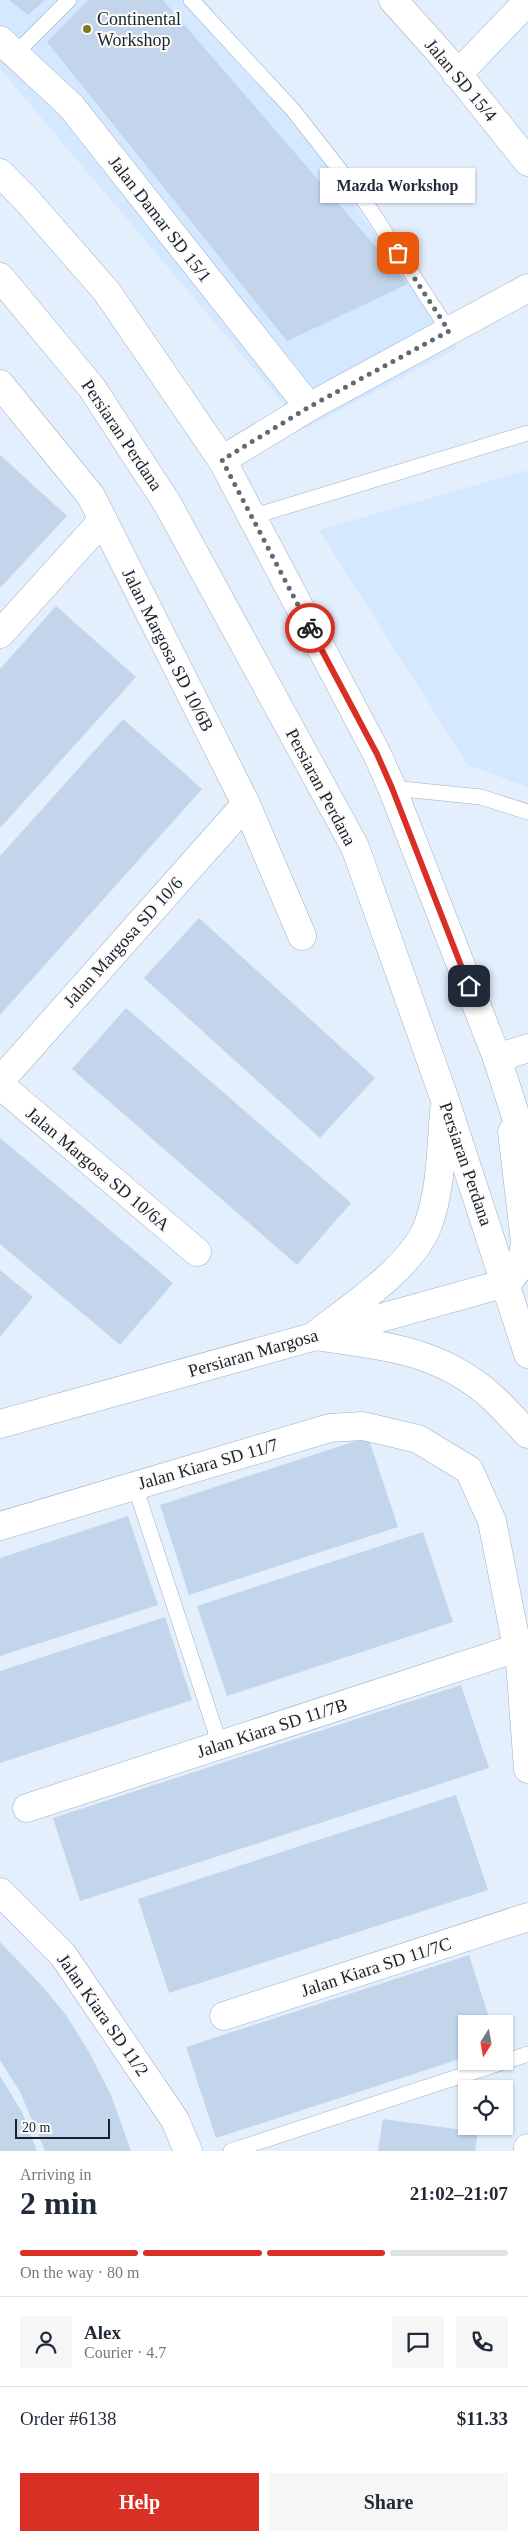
<!DOCTYPE html>
<html lang="en">
<head>
<meta charset="utf-8">
<style>
  :root { --surface:#fff; --page:#f6f6f7; --text:#1f2937; --muted:#747a83; --line:#e0e1e3; --accent:#d93025 }
  body { margin:0; font-family:"Times New Roman",serif; background:var(--page); color:var(--text); height:100vh; display:flex; flex-direction:column; font-size:19px; white-space:nowrap }
  * { box-sizing:border-box; margin:0 }
  p { font-size:16px; color:var(--muted) }
  .icon { flex:none; width:28px; height:28px; fill:none; stroke:currentColor; stroke-width:2; stroke-linecap:round; stroke-linejoin:round }
  .map { position:relative; height:2151px; overflow:hidden }
  .side { display:flex; flex-direction:column; background:var(--surface); flex:1 }
  .side>* { flex:none }
  .needle { width:32px; rotate:191deg }
  .fabs { position:absolute; left:458px; top:2015px; display:grid; gap:10px }
  .fabs a { display:grid; place-items:center; width:55px; height:55px; border-radius:0px; background:var(--surface); box-shadow:0 1px 4px #0004; font-size:25px }
  .scale { position:absolute; left:15px; bottom:12px; width:95px; box-sizing:border-box; padding-left:5px; border:2px solid #1a2129; border-top:0; font-size:14px; line-height:18px; white-space:nowrap; color:#1a2129; -webkit-text-stroke:4px #fbfbfb; paint-order:stroke }
  .pin { position:absolute; display:grid; place-items:center; width:42px; height:42px; color:#fff; margin:-21px; border-radius:10px; box-shadow:0 2px 8px #0006 }
  .courier { position:absolute; display:grid; place-items:center; width:50px; height:50px; margin:-25px; border:4px solid #d93025; border-radius:50%; background:#fff; color:#222; box-shadow:0 1px 6px #0007 }
  .bubble { position:absolute; height:35px; border-radius:0px; background:var(--surface); box-shadow:0 1px 4px #0004; font-size:16px; font-weight:700; line-height:35px; text-align:center }
  .summary em { font-style:normal; font-weight:700 }
  .summary div { display:flex; flex-direction:column-reverse }
  .summary { display:flex; align-items:center; justify-content:space-between; height:85px; padding:0 20px }
  h1 { font-size:32px; font-weight:700; line-height:38px }
  .bar { display:grid; grid-template-columns:repeat(4,1fr); gap:8px 5px; align-content:center; height:60px; padding:0 20px }
  .bar i { height:6px; border-radius:4px; background:var(--line) }
  .bar .selected { background:var(--accent) }
  .bar p { grid-column:span 4 }
  .line { display:flex; align-items:center; gap:12px; padding:0 20px; border-top:1px solid var(--line) }
  .line div { flex:1 }
  .round { display:grid; place-items:center; flex:none; width:52px; height:52px; border-radius:0px; background:var(--page) }
  .cta { display:flex; gap:10px; margin-top:auto; padding:10px 20px }
  .cta a { flex:1; height:58px; border-radius:0px; background:var(--accent); color:#fff; font-size:20px; font-weight:700; line-height:58px; text-align:center }
  .cta a+a { background:var(--page); color:var(--text) }
  .map>svg:first-child { display:block }
  .built { fill:#d4e8ff }
  .building { fill:#c2d5eb }
  .lines { fill:none; stroke-linecap:round; stroke-linejoin:round }
  .service-casing { stroke:#9dafc4; stroke-width:16 }
  .minor-casing { stroke:#9dafc4; stroke-width:29 }
  .tertiary-casing { stroke:#9dafc4; stroke-width:29 }
  .secondary-casing { stroke:#9dafc4; stroke-width:29 }
  .service { stroke:#fff; stroke-width:15 }
  .minor { stroke:#fff; stroke-width:28 }
  .tertiary { stroke:#fff; stroke-width:28 }
  .secondary { stroke:#fff; stroke-width:28 }
  .done { stroke:#616973; stroke-width:5; stroke-dasharray:0 9 }
  .route { stroke:#d93025; stroke-width:6 }
  .poi-dot { fill:#847518; stroke:#fbfbfb; stroke-width:2 }
  .labels { text-anchor:middle; stroke-width:4; stroke-linejoin:round; paint-order:stroke }
  .poi-label { font-size:18px; fill:#1a2129; stroke:#fbfbfb; text-anchor:start }
  .street-label { font-size:18px; fill:#1a2129; stroke:#fbfbfb }
</style>
</head>
<body>
<div class="map">
<svg width="528" height="2151" viewBox="0 0 528 2151">
  <rect width="100%" height="100%" fill="#e4effd"/>
  <g class="built">
    <polygon points="0,0 206,0 458,348 305,429 0,69"/>
    <polygon points="528,470 528,787 468,765 319,530"/>
  </g>
  <g class="building">
    <polygon points="9,0 45,0 28,15"/>
    <polygon points="88,0 163,0 408,284 287,341 47,42"/>
    <polygon points="0,455 67,516 0,588"/>
    <polygon points="56,606 136,677 0,828 0,669"/>
    <polygon points="123,719 202,789 0,1015 0,856"/>
    <polygon points="199,918 375,1078 320,1138 144,978"/>
    <polygon points="126,1008 351,1203 297,1265 72,1069"/>
    <polygon points="0,1138 173,1283 120,1345 0,1244"/>
    <polygon points="0,1270 33,1297 0,1337"/>
    <polygon points="368,1437 398,1527 189,1595 160,1505"/>
    <polygon points="128,1516 158,1605 0,1656 0,1558"/>
    <polygon points="423,1532 453,1622 227,1696 197,1606"/>
    <polygon points="165,1617 192,1700 0,1763 0,1671"/>
    <polygon points="461,1685 489,1768 80,1901 53,1818"/>
    <polygon points="456,1795 488,1890 169,1993 138,1899"/>
    <polygon points="0,1942 42,1986 66,2015 90,2054 111,2095 131,2151 45,2151 20,2092 0,2060"/>
    <polygon points="469,1955 491,2024 466,2024 466,2057 216,2138 186,2047"/>
    <polygon points="0,2076 22,2112 37,2151 0,2151"/>
    <polygon points="383,2119 478,2132 475,2151 378,2151"/>
  </g>
  <g class="lines">
    <g class="service-casing">
      <g id="service">
        <polyline points="191,0 293,110 368,206 449,331"/>
        <polyline points="15,54 69,0"/>
        <polyline points="251,517 528,433"/>
        <polyline points="392,788 481,797 528,812"/>
        <polyline points="135,1486 220,1745"/>
        <polyline points="231,2151 528,2054"/>
      </g>
    </g>
    <g class="minor-casing">
      <g id="minor">
        <polyline points="393,0 444,57 528,162"/>
        <polyline points="0,40 71,106 309,407"/>
        <polyline points="457,75 528,1"/>
        <polyline points="0,384 91,496 246,804 302,936"/>
        <polyline points="222,460 309,407 528,288"/>
        <polyline points="0,634 103,520"/>
        <polyline points="497,1058 528,1048"/>
        <polyline points="0,1081 246,804"/>
        <polyline points="0,1085 197,1252"/>
        <polyline points="0,1526 330,1428 363,1426 418,1439 469,1470 492,1521 520,1662 528,1769"/>
        <polyline points="27,1808 517,1648"/>
        <polyline points="0,1892 63,1955 175,2120 188,2151"/>
        <polyline points="224,2016 528,1917"/>
        <polyline points="528,2151 528,2148"/>
      </g>
    </g>
    <g class="tertiary-casing">
      <polyline id="tertiary" points="0,1424 506,1283"/>
    </g>
    <g class="secondary-casing">
      <g id="secondary">
        <polyline points="0,173 25,198 107,292 222,460 377,754 392,788 497,1058 528,1154"/>
        <polyline points="0,277 92,388 167,503 355,847 445,1100 528,1354"/>
        <path d="M506 1283C520 1271 523 1260 525 1242L512 1132"/>
        <path d="M314 1336C349 1308 412 1268 428 1225 441 1190 441 1149 444 1111"/>
        <path d="M314 1336C377 1345 433 1348 485 1391 501 1404 514 1420 528 1434"/>
      </g>
    </g>
    <use href="#service" class="service"/>
    <use href="#minor" class="minor"/>
    <use href="#tertiary" class="tertiary"/>
    <use href="#secondary" class="secondary"/>
  </g>
  <g class="lines">
    <polyline class="done" points="310,628 222,460 309,407 449,331 398,253"/>
    <polyline class="route" points="310,628 377,754 392,788 469,986"/>
  </g>
  <circle class="poi-dot" cx="87" cy="29" r="5"/>
  <g class="labels">
    <g class="poi-label">
      <text x="97" y="25">Continental<tspan x="97" dy="21">Workshop</tspan></text>
    </g>
    <g class="street-label">
      <text transform="translate(461 80) rotate(50)" y="6">Jalan SD 15/4</text>
      <text transform="translate(160 219) rotate(52)" y="6">Jalan Damar SD 15/1</text>
      <text transform="translate(122 435) rotate(56)" y="6">Persiaran Perdana</text>
      <text transform="translate(168 650) rotate(63)" y="6">Jalan Margosa SD 10/6B</text>
      <text transform="translate(321 787) rotate(62)" y="6">Persiaran Perdana</text>
      <text transform="translate(123 942) rotate(-48)" y="6">Jalan Margosa SD 10/6</text>
      <text transform="translate(466 1164) rotate(71)" y="6">Persiaran Perdana</text>
      <text transform="translate(98 1169) rotate(40)" y="6">Jalan Margosa SD 10/6A</text>
      <text transform="translate(253 1353) rotate(-16)" y="6">Persiaran Margosa</text>
      <text transform="translate(208 1464) rotate(-16)" y="6">Jalan Kiara SD 11/7</text>
      <text transform="translate(272 1728) rotate(-18)" y="6">Jalan Kiara SD 11/7B</text>
      <text transform="translate(376 1967) rotate(-18)" y="6">Jalan Kiara SD 11/7C</text>
      <text transform="translate(103 2015) rotate(55)" y="6">Jalan Kiara SD 11/2</text>
    </g>
  </g>
</svg>
<div class="fabs">
<a><svg class="needle" viewBox="-14 -14 28 28"><path d="M0-13l5 13h-10z" fill="#e53935"/><path d="M0 13l5-13h-10z" fill="#747a83"/></svg></a>
<a><svg class="icon" aria-label="locate" viewBox="0 0 24 24"><circle cx="12" cy="12" r="6"/><path d="M12 2v4M12 18v4M2 12h4M18 12h4"/></svg></a>
</div>
<div class="scale">20 m</div>
<div class="pin" style="left:398px;top:253px;background:#ea580c"><svg class="icon" aria-label="bag" viewBox="0 0 24 24"><path d="M5 8h14l-1 12H6zM9 8a3 3 0 0 1 6 0"/></svg></div>
<div class="pin" style="left:469px;top:986px;background:#1f2937"><svg class="icon" aria-label="home" viewBox="0 0 24 24"><path d="M3 11l9-7 9 7M6 9v11h12V9"/></svg></div>
<div class="courier" style="left:310px;top:628px"><svg class="icon" aria-label="bike" viewBox="0 0 24 24"><circle cx="6" cy="16" r="4"/><circle cx="18" cy="16" r="4"/><path d="M6 16l4-8h5l3 8M10 8l3 8H6M13 5h3"/></svg></div>
<div class="bubble" style="left:320px;top:168px;width:155px">Mazda Workshop</div>
</div>
<section class="side">
<div class="summary"><div><h1>2 min</h1><p>Arriving in</p></div><em>21:02–21:07</em></div>
<div class="bar"><i class="selected"></i><i class="selected"></i><i class="selected"></i><i></i><p>On the way · 80 m</p></div>
<div class="line" style="height:90px"><a class="round"><svg class="icon" aria-label="person" viewBox="0 0 24 24"><circle cx="12" cy="8" r="4"/><path d="M4 21q1-7 8-7t8 7"/></svg></a><div><b>Alex</b><p>Courier · 4.7</p></div><a class="round"><svg class="icon" aria-label="chat" viewBox="0 0 24 24"><path d="M4 5h16v11H9l-5 4z"/></svg></a><a class="round"><svg class="icon" aria-label="phone" viewBox="0 0 24 24"><path d="M5 4h4l2 5-3 2q2 4 5 5l2-3 5 2v4C11 20 4 13 5 4z"/></svg></a></div>
<div class="line" style="height:65px"><div>Order #6138</div><b>$11.33</b></div>
<div class="cta"><a>Help</a><a>Share</a></div>
</section>
</body>
</html>
